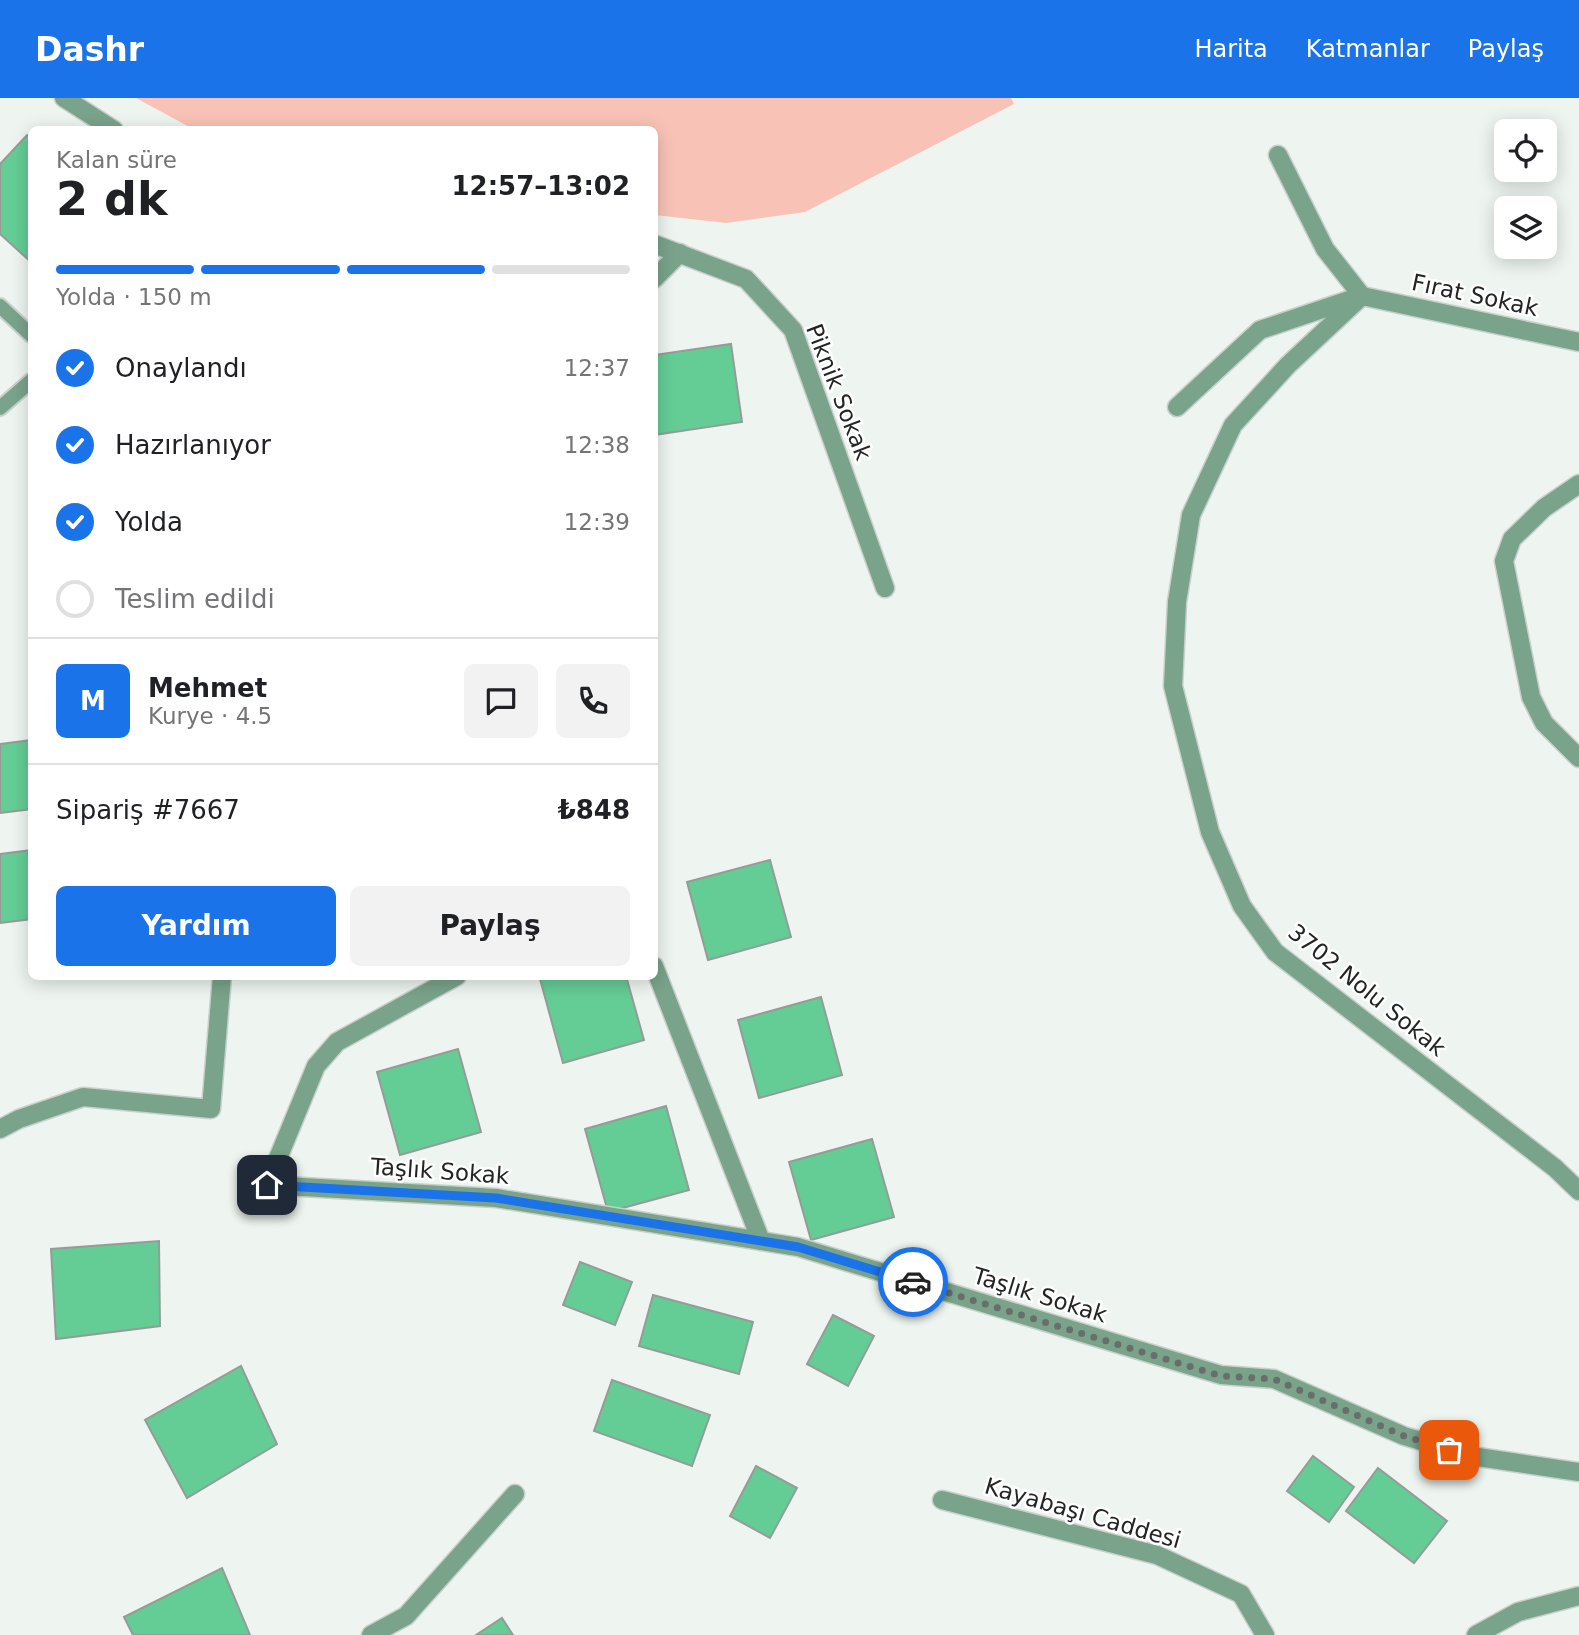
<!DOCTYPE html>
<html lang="tr">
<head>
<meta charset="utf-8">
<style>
  :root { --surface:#fff; --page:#f2f2f2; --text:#202124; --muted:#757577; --line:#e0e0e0; --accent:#1a73e8 }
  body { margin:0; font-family:"DejaVu Sans",sans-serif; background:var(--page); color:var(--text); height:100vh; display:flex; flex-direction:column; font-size:26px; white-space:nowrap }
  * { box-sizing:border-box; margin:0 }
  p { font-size:23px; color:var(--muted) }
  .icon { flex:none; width:38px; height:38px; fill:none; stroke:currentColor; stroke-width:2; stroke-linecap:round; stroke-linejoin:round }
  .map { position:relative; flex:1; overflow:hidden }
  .side { position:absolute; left:28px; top:28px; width:630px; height:854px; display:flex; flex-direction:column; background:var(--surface); border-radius:10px; box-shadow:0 4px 18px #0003 }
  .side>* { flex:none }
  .tools { position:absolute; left:1494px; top:21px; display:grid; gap:14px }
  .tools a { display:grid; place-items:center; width:63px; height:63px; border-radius:10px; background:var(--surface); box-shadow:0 4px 18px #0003; font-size:35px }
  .pin { position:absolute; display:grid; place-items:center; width:60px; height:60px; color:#fff; margin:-30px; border-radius:14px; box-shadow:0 4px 10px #0006 }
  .courier { position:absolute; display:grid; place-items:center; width:70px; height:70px; margin:-35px; border:5px solid #1a73e8; border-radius:50%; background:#fff; color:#222; box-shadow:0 2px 9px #0007 }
  .summary em { font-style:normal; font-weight:800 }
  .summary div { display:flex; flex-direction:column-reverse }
  .summary { display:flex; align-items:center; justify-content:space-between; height:119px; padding:0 28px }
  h1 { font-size:46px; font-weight:800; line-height:52px }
  .bar { display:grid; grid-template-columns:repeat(4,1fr); gap:10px 7px; align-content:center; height:84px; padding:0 28px }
  .bar i { height:9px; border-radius:5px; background:var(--line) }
  .bar .current { background:var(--accent) }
  .bar p { grid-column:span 4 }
  .line { display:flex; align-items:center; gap:18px; padding:0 28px; border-top:2px solid var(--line) }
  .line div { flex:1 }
  .round { display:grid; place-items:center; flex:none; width:74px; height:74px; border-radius:10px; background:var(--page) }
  ol { padding:0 28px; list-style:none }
  li { display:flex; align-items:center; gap:21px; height:77px }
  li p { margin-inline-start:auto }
  li .icon { padding:7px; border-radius:50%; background:var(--accent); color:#fff; stroke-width:4 }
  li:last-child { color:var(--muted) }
  li i { width:38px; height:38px; border:4px solid var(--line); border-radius:50% }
  .action { display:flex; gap:14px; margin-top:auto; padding:14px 28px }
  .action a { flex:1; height:80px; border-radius:10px; background:var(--accent); color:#fff; font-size:28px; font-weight:800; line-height:80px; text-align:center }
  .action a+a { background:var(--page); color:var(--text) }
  header { display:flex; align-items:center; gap:42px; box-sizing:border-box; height:98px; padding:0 35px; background:var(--accent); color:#fff }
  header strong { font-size:33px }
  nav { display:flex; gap:38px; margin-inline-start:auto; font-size:24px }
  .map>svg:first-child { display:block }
  .green { fill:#f8c3b6 }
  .building { fill:#64cd95; stroke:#959c98; stroke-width:2 }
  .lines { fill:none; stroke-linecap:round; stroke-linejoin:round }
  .service-casing { stroke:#c9d0cb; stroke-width:18 }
  .minor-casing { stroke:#c9d0cb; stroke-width:21 }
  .tertiary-casing { stroke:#c9d0cb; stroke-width:21 }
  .service { stroke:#7aa38b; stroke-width:14 }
  .minor { stroke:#7aa38b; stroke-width:18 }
  .tertiary { stroke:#7aa38b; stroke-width:18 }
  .done { stroke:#6a6e6b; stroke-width:7; stroke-dasharray:0 12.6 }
  .route { stroke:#1a73e8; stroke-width:9 }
  .labels { text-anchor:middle; stroke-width:5; stroke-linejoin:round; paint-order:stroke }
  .street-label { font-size:23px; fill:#232524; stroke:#fff }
</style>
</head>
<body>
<header>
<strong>Dashr</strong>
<nav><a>Harita</a><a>Katmanlar</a><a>Paylaş</a></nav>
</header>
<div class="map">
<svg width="1579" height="1537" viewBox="0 0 1579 1537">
  <rect width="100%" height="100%" fill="#eef5f0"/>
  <polygon class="green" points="136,0 1011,0 1014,6 805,114 726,125 655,117 654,32 193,31"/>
  <g class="building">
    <polygon points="27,37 32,41 32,165 0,136 0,66"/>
    <polygon points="731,246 742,324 654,337 654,257"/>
    <polygon points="32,642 32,711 0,715 0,646"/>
    <polygon points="32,752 32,821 0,825 0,756"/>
    <polygon points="770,762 791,839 708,862 687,784"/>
    <polygon points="550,878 626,878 644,942 563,965 540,881"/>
    <polygon points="821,899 842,977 759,1000 738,922"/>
    <polygon points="458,951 481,1034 400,1057 377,974"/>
    <polygon points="666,1008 689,1092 608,1114 585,1031"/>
    <polygon points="872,1041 894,1119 811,1142 789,1064"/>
    <polygon points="159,1143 160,1228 56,1241 51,1151"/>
    <polygon points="580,1164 632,1184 615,1227 563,1207"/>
    <polygon points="653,1197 753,1224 739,1276 639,1248"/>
    <polygon points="833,1217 874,1238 848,1288 807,1266"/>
    <polygon points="241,1268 277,1346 187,1400 145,1322"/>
    <polygon points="612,1282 710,1317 692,1368 594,1333"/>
    <polygon points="1313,1358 1354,1389 1329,1424 1287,1393"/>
    <polygon points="756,1368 797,1390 770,1440 730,1418"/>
    <polygon points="1378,1370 1447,1423 1414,1465 1346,1413"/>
    <polygon points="222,1470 250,1537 133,1537 124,1519"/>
    <polygon points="502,1520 513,1537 476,1537"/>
  </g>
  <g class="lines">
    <g class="service-casing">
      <g id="service">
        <polyline points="0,208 32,238"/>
        <polyline points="0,310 32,282"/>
      </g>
    </g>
    <g class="minor-casing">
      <g id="minor">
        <polyline points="1278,57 1325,151 1362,198"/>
        <polyline points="654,181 680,155"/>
        <polyline points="1362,198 1288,267 1233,327 1191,417 1177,504 1173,588 1210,734 1242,808 1275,854 1555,1070 1579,1093"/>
        <polyline points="1362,198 1579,244"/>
        <polyline points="1177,309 1260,232 1352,201"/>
        <polyline points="1579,386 1544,410 1512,441 1504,463 1531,599 1544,625 1579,660"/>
        <polyline points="654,868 761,1143"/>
        <polyline points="457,878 337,944 316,968 267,1087 496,1100 798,1149 1221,1277 1274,1281 1404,1338 1471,1358 1579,1374"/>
        <polyline points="0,1031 19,1021 83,999 211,1011 222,878"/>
        <polyline points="942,1402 1157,1457 1241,1496 1265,1537"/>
        <polyline points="371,1537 406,1518 515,1396"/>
        <polyline points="1476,1537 1518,1514 1579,1498"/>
      </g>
    </g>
    <g class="tertiary-casing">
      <g id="tertiary">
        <polyline points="64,0 114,32"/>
        <polyline points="654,146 746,181 793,232 885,490"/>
      </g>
    </g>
    <use href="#service" class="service"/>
    <use href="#minor" class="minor"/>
    <use href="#tertiary" class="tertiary"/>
  </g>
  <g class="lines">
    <polyline class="done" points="913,1184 1221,1278 1274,1281 1404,1338 1449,1352"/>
    <polyline class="route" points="267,1087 496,1100 798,1149 913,1184"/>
  </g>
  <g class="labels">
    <g class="street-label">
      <text transform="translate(1475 197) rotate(12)" y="8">Fırat Sokak</text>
      <text transform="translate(839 294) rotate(69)" y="8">Piknik Sokak</text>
      <text transform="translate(1367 892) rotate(39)" y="8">3702 Nolu Sokak</text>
      <text transform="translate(440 1073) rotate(4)" y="8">Taşlık Sokak</text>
      <text transform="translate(1040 1197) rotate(17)" y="8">Taşlık Sokak</text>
      <text transform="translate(1083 1415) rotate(16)" y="8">Kayabaşı Caddesi</text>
    </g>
  </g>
</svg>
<div class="tools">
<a><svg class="icon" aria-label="locate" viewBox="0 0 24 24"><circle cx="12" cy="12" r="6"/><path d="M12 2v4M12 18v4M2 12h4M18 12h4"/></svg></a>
<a><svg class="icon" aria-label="layers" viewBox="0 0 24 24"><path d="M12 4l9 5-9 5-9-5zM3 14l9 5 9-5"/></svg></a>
</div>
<div class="pin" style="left:1449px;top:1352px;background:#ea580c"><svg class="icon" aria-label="bag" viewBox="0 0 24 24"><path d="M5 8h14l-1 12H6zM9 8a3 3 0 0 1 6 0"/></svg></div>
<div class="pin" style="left:267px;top:1087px;background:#1f2937"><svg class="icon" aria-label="home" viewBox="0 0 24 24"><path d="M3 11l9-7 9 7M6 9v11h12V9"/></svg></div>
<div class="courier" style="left:913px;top:1184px"><svg class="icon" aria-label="car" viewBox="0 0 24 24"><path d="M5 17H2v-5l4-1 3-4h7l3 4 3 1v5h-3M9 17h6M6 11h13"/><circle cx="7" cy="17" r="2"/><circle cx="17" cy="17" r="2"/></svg></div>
<section class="side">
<div class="summary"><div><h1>2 dk</h1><p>Kalan süre</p></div><em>12:57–13:02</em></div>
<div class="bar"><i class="current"></i><i class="current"></i><i class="current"></i><i></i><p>Yolda · 150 m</p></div>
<ol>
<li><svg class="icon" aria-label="check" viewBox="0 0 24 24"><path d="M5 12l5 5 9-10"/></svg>Onaylandı<p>12:37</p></li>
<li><svg class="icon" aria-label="check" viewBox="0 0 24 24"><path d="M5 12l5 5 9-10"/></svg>Hazırlanıyor<p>12:38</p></li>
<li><svg class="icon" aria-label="check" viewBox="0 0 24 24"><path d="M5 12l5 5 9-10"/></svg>Yolda<p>12:39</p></li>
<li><i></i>Teslim edildi</li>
</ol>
<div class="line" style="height:126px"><b class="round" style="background:var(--accent);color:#fff">M</b><div><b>Mehmet</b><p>Kurye · 4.5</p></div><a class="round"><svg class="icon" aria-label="chat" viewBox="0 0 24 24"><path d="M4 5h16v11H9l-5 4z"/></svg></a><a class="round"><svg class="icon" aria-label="phone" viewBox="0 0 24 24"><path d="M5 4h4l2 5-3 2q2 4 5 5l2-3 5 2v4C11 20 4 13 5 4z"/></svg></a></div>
<div class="line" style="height:91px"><div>Sipariş #7667</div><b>₺848</b></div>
<div class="action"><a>Yardım</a><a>Paylaş</a></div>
</section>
</div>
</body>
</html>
